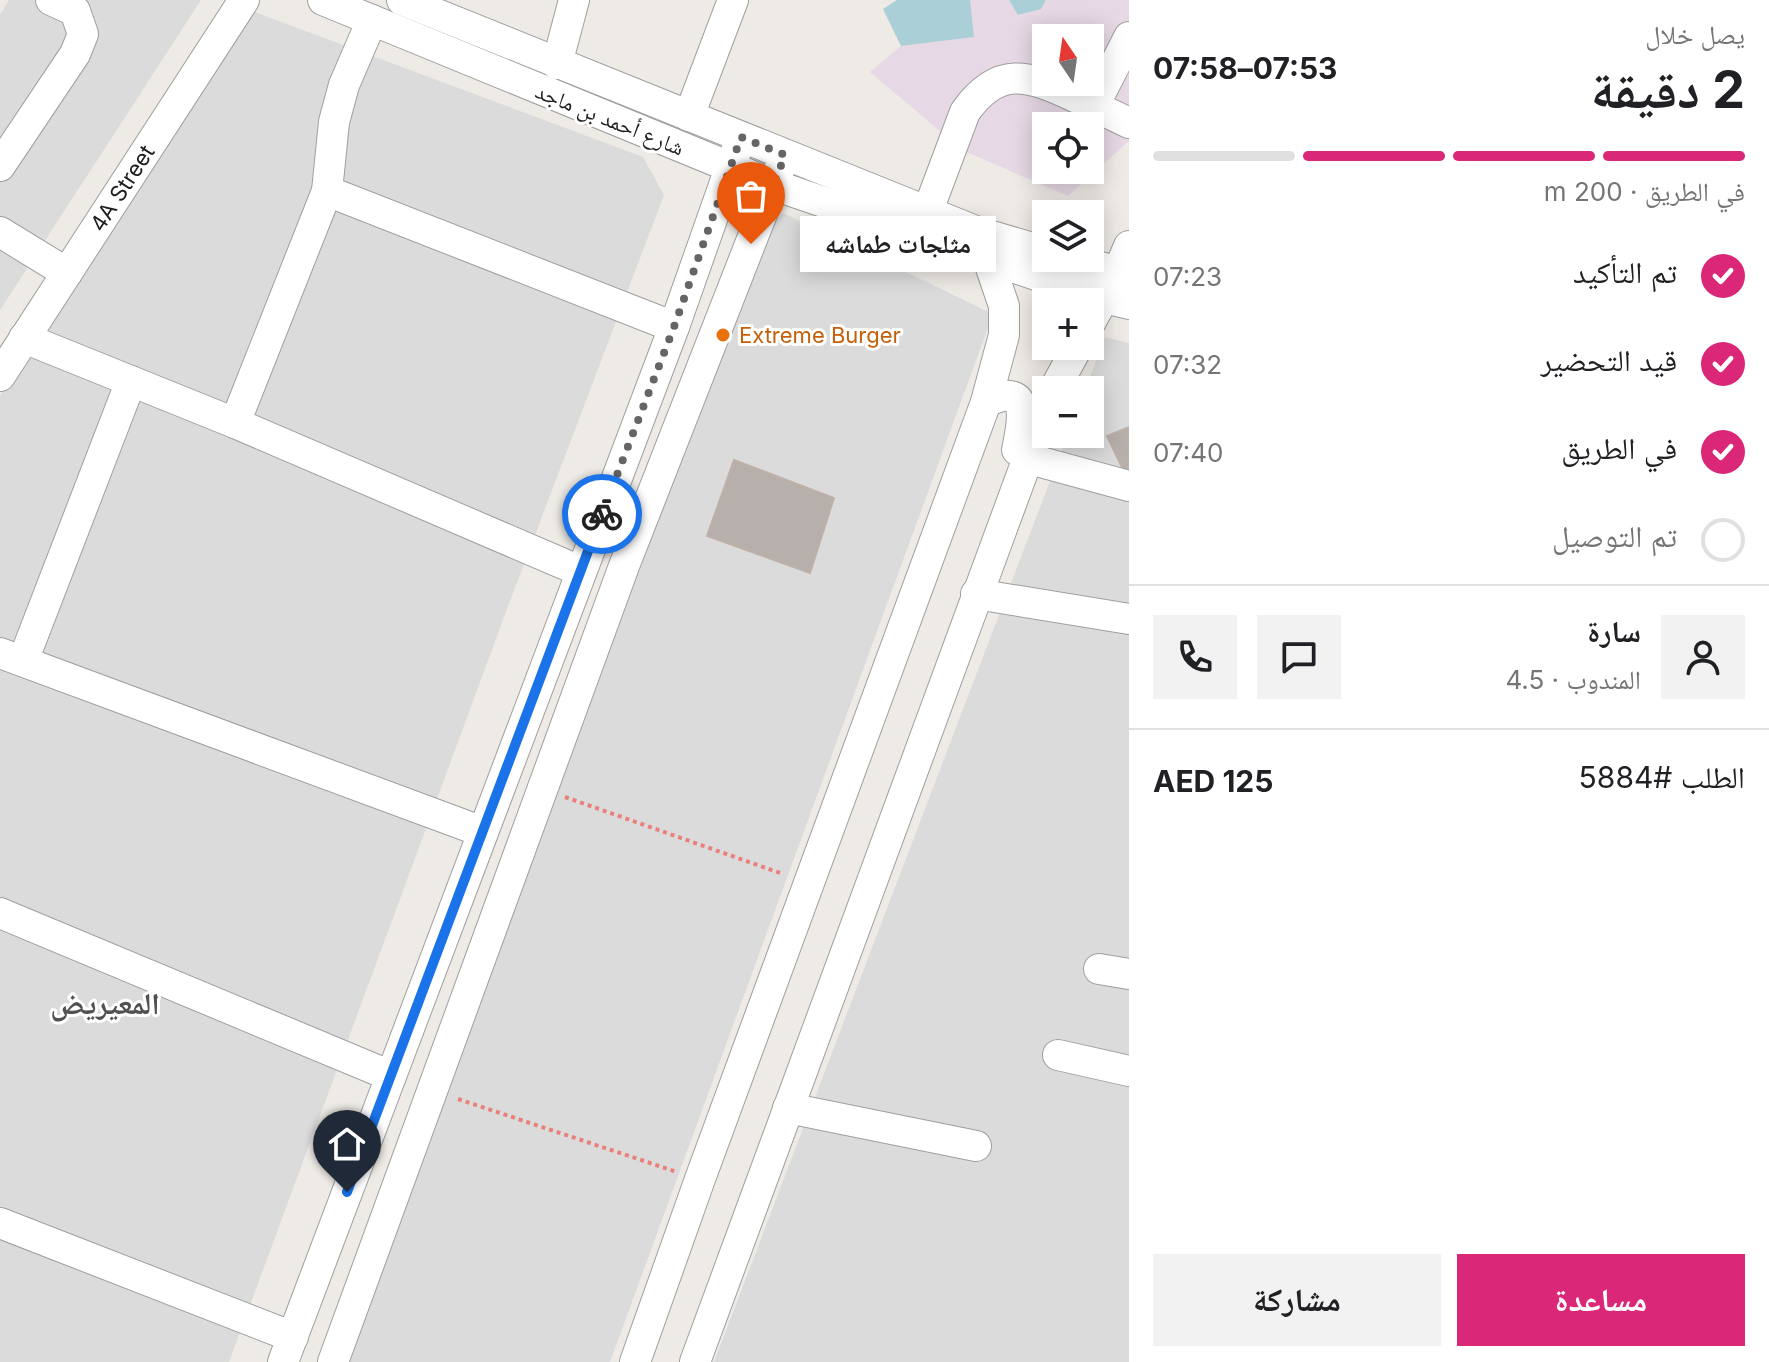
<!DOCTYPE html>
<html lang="ar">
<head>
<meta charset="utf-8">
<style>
  :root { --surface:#fff; --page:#f2f2f2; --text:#202124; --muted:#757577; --line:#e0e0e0; --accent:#db2777 }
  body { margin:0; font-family:Inter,"Noto Naskh Arabic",sans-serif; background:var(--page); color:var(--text); direction:rtl; height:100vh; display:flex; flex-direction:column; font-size:30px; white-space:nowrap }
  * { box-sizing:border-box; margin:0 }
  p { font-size:26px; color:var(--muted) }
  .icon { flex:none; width:44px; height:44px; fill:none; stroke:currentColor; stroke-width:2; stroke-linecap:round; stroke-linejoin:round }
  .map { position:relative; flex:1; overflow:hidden; direction:ltr }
  .side { display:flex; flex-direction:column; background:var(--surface); width:640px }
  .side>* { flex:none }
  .needle { width:52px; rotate:347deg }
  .tools { position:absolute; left:1032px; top:24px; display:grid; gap:16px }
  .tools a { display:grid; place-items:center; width:72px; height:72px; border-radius:0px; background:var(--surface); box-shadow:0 4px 20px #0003; font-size:40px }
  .pin { position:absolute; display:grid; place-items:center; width:68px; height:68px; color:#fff; margin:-82px -34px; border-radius:50% 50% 50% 0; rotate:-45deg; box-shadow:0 0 8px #0007 }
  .pin .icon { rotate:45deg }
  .courier { position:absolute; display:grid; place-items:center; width:80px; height:80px; margin:-40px; border:6px solid #1a73e8; border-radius:50%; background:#fff; color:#222; box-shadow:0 2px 10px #0007 }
  .bubble { position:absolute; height:56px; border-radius:0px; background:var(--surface); box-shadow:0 4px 20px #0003; font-size:26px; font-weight:700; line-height:56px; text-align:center; direction:rtl }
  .summary em { font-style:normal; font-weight:700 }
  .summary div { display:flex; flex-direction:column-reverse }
  .summary { display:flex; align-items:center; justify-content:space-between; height:136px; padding:0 24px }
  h1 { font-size:52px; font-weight:700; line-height:60px }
  .bar { display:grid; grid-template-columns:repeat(4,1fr); gap:12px 8px; align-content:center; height:96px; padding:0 24px }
  .bar i { height:10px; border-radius:6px; background:var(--line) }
  .bar .selected { background:var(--accent) }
  .bar p { grid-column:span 4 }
  .line { display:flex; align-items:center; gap:20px; padding:0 24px; border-top:2px solid var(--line) }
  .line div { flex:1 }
  .round { display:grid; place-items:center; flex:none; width:84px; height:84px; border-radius:0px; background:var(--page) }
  ol { padding:0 24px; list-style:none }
  li { display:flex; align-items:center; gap:24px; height:88px }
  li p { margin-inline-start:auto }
  li .icon { padding:8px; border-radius:50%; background:var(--accent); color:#fff; stroke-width:4 }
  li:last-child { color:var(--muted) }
  li i { width:44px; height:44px; border:4px solid var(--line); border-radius:50% }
  .action { display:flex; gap:16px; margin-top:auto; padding:16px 24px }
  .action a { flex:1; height:92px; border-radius:0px; background:var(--accent); color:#fff; font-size:32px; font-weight:700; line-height:92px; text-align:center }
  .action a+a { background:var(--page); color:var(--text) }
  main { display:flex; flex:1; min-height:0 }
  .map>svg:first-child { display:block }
  .residential { fill:#dcdbdb }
  .industrial { fill:#e6d8e4; fill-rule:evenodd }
  .water { fill:#abcfd6 }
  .building { fill:#b7afab; stroke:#beb1a9; stroke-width:2 }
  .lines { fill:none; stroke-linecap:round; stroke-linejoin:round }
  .minor-casing { stroke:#9f9f9f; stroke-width:32 }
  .path { stroke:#e9807b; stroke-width:4; stroke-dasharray:4 4; stroke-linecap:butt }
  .minor { stroke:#fff; stroke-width:30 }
  .done { stroke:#676564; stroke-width:8; stroke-dasharray:0 14.4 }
  .route { stroke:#1a73e8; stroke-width:10 }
  .food-dot { fill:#e8710a; stroke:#fff; stroke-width:3 }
  .labels { text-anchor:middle; stroke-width:6; stroke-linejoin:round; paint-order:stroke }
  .street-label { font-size:22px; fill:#1e1e1e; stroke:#fff }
  .food-label { font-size:22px; fill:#c56008; stroke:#fff; text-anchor:start }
  .district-label { font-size:30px; font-weight:bold; fill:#515151; stroke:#fff }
</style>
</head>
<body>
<main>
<section class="side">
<div class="summary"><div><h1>2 دقيقة</h1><p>يصل خلال</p></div><em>07:53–07:58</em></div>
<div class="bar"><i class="selected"></i><i class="selected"></i><i class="selected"></i><i></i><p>في الطريق · 200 m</p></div>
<ol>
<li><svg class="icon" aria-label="check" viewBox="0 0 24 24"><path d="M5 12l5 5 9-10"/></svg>تم التأكيد<p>07:23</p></li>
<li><svg class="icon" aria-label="check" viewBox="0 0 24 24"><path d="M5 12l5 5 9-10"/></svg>قيد التحضير<p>07:32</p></li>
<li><svg class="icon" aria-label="check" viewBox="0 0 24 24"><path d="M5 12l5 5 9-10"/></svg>في الطريق<p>07:40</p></li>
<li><i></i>تم التوصيل</li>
</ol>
<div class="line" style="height:144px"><a class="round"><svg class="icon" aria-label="person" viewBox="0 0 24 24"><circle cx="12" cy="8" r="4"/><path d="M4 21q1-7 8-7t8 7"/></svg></a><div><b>سارة</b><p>المندوب · 4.5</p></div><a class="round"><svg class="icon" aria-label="chat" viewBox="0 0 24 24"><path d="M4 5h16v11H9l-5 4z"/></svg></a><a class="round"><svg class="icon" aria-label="phone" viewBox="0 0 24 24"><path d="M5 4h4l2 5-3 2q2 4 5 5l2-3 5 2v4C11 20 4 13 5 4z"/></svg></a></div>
<div class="line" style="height:104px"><div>الطلب #5884</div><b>AED 125</b></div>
<div class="action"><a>مساعدة</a><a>مشاركة</a></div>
</section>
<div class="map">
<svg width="1129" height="1362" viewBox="0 0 1129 1362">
  <rect width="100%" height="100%" fill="#eeeae5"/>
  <g class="residential">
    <polygon points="9,0 201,0 0,310 0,15"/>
    <polygon points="252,11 643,157 664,195 510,601 229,1362 0,1362 0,396"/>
    <polygon points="783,213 993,314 610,1362 339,1362 753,240"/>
    <polygon points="1105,337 1129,343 1129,1362 714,1362 1068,434 1090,434 1090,390 1085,390"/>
  </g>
  <path class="industrial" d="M970 0H1009L1018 15 1041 9 1046 0H1129V141L1068 196 962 150 870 72 901 46 974 37ZM1046 38H1090V82H1046ZM1046 126H1090V170H1046Z"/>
  <g class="water">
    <polygon points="897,0 970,0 974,37 901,46 883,9"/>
    <polygon points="1009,0 1046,0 1041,9 1018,15"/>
  </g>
  <g class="building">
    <polygon points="1129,427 1129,472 1125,474 1107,436"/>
    <polygon points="734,460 834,498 810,573 707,536"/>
  </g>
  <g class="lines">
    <g class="minor-casing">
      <g id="minor">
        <polyline points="323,0 774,185 1103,298 1129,304"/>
        <polyline points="402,0 978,232 1046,252"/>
        <polyline points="557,64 574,0"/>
        <polyline points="1094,106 1129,37"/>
        <polyline points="689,116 733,0"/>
        <polyline points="0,166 75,54 83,34 75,11 51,0"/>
        <polyline points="327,191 674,327"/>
        <path d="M921 229 965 112C998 65 1028 75 1073 96 1092 105 1110 114 1129 123"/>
        <polyline points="0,232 67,273"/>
        <polyline points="1068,258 1129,275"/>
        <polyline points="1090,323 1118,272 1129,246"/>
        <polyline points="24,338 235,423 580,571"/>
        <polyline points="0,376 244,0"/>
        <polyline points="1054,390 1078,346"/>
        <path d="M986 402C1032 380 1023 421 1017 450"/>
        <polyline points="235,423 327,191 334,122 344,85 372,20"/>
        <polyline points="1026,458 1129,486"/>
        <polyline points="976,594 1129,619"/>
        <polyline points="0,653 483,832"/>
        <polyline points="23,661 131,381"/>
        <polyline points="0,913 391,1076"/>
        <polyline points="1099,969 1129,974"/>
        <polyline points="1058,1055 1129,1071"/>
        <polyline points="788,1108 976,1146"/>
        <polyline points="0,1223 293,1337"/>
        <polyline points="283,1362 674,327 741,137"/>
        <polyline points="333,1362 624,566 785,155"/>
        <polyline points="635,1362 700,1179 986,402 1004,335 1004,306 988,259 986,235"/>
        <polyline points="695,1362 1046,409"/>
      </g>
    </g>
    <g class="path">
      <polyline points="565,797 783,874"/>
      <polyline points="458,1099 677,1172"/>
    </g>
    <use href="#minor" class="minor"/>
  </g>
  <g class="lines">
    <polyline class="done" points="602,514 674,327 741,137 785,155 751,244"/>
    <polyline class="route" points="347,1192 602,514"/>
  </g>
  <circle class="food-dot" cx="723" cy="335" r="8"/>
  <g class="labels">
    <g class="street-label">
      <text transform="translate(610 119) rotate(22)" y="8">شارع أحمد بن ماجد</text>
      <text transform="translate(122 188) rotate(-57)" y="8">4A Street</text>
    </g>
    <g class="food-label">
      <text x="739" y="343">Extreme Burger</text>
    </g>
    <g class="district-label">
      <text x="105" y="1014">المعيريض</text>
    </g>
  </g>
</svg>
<div class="tools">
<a><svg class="needle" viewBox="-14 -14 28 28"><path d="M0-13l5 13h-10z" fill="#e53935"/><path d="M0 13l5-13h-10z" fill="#757577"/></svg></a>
<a><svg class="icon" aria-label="locate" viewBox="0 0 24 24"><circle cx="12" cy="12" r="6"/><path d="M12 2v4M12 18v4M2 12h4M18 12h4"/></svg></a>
<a><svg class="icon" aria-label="layers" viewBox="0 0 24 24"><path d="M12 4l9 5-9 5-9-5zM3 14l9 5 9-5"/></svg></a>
<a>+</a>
<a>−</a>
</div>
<div class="pin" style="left:751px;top:244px;background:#ea580c"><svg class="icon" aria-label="bag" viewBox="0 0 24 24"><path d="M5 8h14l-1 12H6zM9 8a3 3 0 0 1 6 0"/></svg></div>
<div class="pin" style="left:347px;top:1192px;background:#1f2937"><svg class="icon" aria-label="home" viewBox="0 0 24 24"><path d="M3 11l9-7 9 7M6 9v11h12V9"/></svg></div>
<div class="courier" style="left:602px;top:514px"><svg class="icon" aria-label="bike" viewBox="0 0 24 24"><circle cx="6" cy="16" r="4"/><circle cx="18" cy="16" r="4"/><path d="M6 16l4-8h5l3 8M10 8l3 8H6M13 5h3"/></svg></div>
<div class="bubble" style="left:800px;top:216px;width:196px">مثلجات طماشه</div>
</div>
</main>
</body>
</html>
